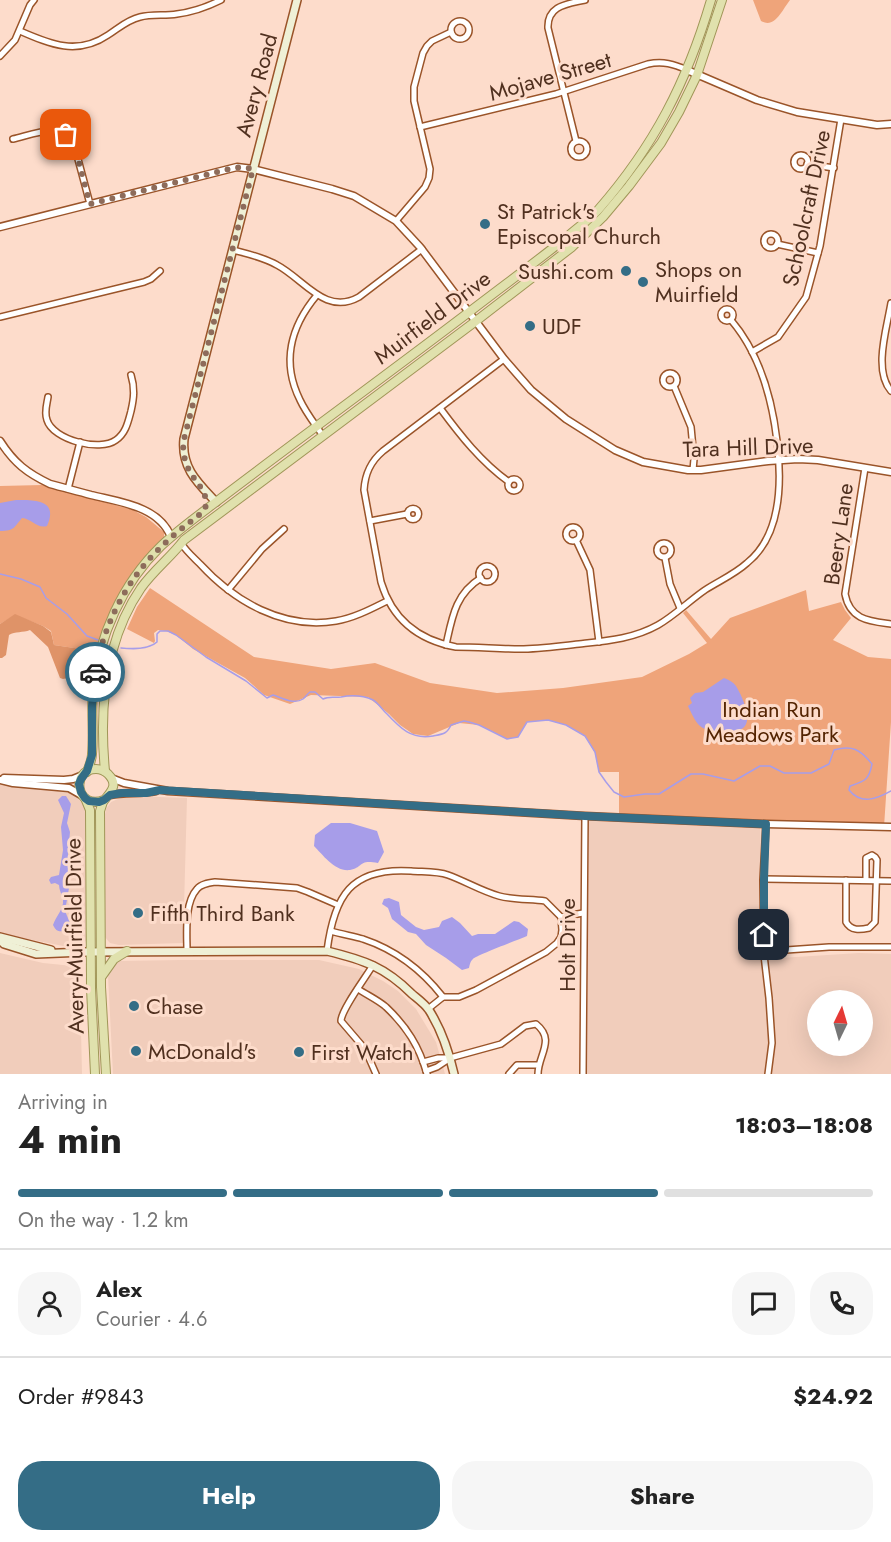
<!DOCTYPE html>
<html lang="en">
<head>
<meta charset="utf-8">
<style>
  :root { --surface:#fff; --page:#f6f6f6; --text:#222; --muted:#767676; --line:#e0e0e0; --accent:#346d86 }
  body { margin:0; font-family:Jost,sans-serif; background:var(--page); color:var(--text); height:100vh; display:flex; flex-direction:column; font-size:22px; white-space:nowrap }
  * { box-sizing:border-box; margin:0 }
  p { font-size:20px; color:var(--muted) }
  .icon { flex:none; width:33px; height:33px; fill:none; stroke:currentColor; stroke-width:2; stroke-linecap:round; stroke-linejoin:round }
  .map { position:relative; height:1074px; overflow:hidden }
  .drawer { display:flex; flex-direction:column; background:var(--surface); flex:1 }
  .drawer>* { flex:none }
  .needle { width:39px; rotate:5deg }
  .controls { position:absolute; left:807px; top:990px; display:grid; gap:12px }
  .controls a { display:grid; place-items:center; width:66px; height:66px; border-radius:50%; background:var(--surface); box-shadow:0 6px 24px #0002; font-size:30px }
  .pin { position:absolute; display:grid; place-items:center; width:51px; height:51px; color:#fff; margin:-26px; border-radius:12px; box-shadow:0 3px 9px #0006 }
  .courier { position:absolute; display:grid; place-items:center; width:60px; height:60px; margin:-30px; border:4px solid #346d86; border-radius:50%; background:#fff; color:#222; box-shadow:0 2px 8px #0007 }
  .head em { font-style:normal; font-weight:700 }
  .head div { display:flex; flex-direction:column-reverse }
  .head { display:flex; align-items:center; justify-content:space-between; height:102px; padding:0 18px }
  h1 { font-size:39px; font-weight:700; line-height:45px }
  .bar { display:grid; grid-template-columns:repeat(4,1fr); gap:9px 6px; align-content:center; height:72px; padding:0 18px }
  .bar i { height:8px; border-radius:4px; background:var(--line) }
  .bar .active { background:var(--accent) }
  .bar p { grid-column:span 4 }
  .line { display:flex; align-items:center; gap:15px; padding:0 18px; border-top:2px solid var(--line) }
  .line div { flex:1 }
  .round { display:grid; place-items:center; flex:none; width:63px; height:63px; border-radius:24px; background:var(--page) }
  .primary-button { display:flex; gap:12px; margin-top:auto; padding:12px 18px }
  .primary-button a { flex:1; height:69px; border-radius:24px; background:var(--accent); color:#fff; font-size:24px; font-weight:700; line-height:69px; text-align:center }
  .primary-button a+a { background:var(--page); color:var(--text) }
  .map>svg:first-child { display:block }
  .built { fill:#f1cdbb; fill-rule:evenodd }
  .green { fill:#efa47a }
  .forest { fill:#df9368 }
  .water { fill:#a79de9 }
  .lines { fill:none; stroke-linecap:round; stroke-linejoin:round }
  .stream { stroke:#a79de9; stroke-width:1.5 }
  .minor-casing { stroke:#9a5429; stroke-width:8 }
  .tertiary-casing { stroke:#9a5429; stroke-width:9 }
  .secondary-casing { stroke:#9a5429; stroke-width:10 }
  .primary-casing { stroke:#a09658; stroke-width:10 }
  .minor { stroke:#fff; stroke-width:5 }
  .tertiary { stroke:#fff; stroke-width:6 }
  .secondary { stroke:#eff0d6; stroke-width:7 }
  .primary { stroke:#e0e1ad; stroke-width:8 }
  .done { stroke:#8d6c5b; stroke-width:6; stroke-dasharray:0 10.8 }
  .route { stroke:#346d86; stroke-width:8 }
  .poi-dot { fill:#346d86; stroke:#fddccb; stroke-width:2 }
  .labels { text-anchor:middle; stroke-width:6; stroke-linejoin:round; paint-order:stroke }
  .street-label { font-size:22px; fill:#50301f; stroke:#fddccb }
  .poi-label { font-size:22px; fill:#50301f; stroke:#fddccb; text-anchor:start }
  .park-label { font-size:22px; fill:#542402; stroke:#fddccb }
</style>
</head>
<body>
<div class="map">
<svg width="891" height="1074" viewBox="0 0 891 1074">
  <rect width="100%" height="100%" fill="#fddccb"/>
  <g class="built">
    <polygon points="0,783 65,791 77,795 83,801 87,817 87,934 86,941 77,946 63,946 8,935 0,932"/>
    <polygon points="130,796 187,798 183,943 119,945 110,943 105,937 104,820 106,809 111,802 118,799"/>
    <path d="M589 820 760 827 762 862V946L770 956 780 958 859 953 891 954V1074H587ZM818 1000H862V1046H818Z"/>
    <polygon points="0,953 43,963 73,966 78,968 81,977 78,996 81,1030 82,1074 0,1074"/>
    <polygon points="181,960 319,960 359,969 383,981 398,991 416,1009 436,1042 445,1074 113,1074 108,975 109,969 117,961"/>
  </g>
  <g class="green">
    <path d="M753 0H790C782 10 775 29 761 21Z"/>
    <polygon points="42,485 133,510 146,517 164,532 164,538 112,610 101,637 95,657 90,683 87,687 87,650 54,645 51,631 43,626 15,615 0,624 0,486"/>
    <polygon points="150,588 254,657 331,669 375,663 430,683 497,693 563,688 642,677 689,654 707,643 683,613 686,610 711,639 730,618 806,590 809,611 841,602 845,610 851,618 833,640 868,657 891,659 891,722 884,827 619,817 619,772 599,772 595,753 585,736 566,725 548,720 527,722 518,737 507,739 479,725 459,723 428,736 413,734 400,725 389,714 368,697 311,695 290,704 264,695 245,678 193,649 176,635 166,631 158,630 154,633 155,641 154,643 127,629 137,607"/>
  </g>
  <path class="forest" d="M15 614 43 626 51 632 54 645 88 650 87 654 82 653 72 656V668L68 678 63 679 60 678 48 647 30 630C23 633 15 631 9 635L6 655 2 658H0V624Z"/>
  <g class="water">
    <path d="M16 500C34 500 59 499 47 526 37 529 32 519 22 518 14 527 15 531 0 531V503Z"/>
    <path d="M724 678C729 680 733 682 736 686 741 694 752 717 745 726 737 736 709 734 700 726 695 722 691 712 688 706L692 703 690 698 695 693 703 692Z"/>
    <path d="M62 796H66L71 804 67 823 70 832 68 853 69 888 65 911 70 923 65 931C58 932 56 931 53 925 56 916 64 909 63 900 62 895 59 890 59 885L55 883 51 884 49 880 51 877 59 875 63 850 61 827 64 813 58 800Z"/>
    <path d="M331 823H350L377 831 384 852 378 863C358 859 364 867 350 870 335 872 323 855 314 846L315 835Z"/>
    <path d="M389 898 399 902 401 915 416 927 424 930 439 927 442 921 452 917 460 923 472 936 478 934H495L514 921 519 922 528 929 527 936C520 939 475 956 473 959 470 962 470 964 469 968L462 970 446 958 426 945 416 934 408 932 392 919 388 908 382 904 384 899Z"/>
  </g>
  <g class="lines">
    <g class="stream">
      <polyline points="0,574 21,579 40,587 46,598 67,614 87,636 98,640"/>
      <path d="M121 648C132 649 148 650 157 642V634L160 631H168L176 635 206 657 246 681 267 698 273 695C282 698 294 705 303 699 306 697 307 694 310 692H315L323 699C329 696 334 698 341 697 352 695 362 695 373 700 378 703 382 709 386 713 400 728 411 740 433 736 443 734 447 734 451 725L464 721 469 722 479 725 507 739 518 737 527 722 548 720 566 725 585 736 595 752 599 772 606 782 614 792 624 797 645 794H659L691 774H703L734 781 760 766H770L784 773H811L829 764 834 750C852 745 860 749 872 764 869 780 865 781 850 786L849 790C861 805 877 799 891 791"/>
    </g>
    <g class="minor-casing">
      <g id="minor">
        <circle cx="460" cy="30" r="9"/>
        <path d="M20 31C50 44 77 56 108 35 119 28 127 20 140 17 152 14 165 16 177 14 193 12 207 7 221 0"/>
        <polyline points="0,56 15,40 30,5 34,0"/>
        <path d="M420 127 556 94 648 64C663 61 674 64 687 70"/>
        <path d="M13 139C35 134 64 120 75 148L90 204"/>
        <path d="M576 141 548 28C547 5 568 4 585 0"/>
        <circle cx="579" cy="149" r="8"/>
        <circle cx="801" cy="162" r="7"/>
        <polyline points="807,164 834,168"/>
        <polyline points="396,221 425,187 429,178 430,169 414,101 414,87 423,53 427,46 432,41 451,32"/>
        <circle cx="771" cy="241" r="7"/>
        <polyline points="777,244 818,253"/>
        <path d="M233 250C248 254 263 257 277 265 304 279 325 316 359 297L422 249"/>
        <path d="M317 295C291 326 281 362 300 400 306 413 315 424 323 436"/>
        <path d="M891 303C887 328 873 370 891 391"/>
        <circle cx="727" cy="315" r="6"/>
        <polyline points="0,317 144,282 151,279 160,271"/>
        <polyline points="752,352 778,337 806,297 820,246 841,119"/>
        <path d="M504 359 383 451C370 462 365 474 364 490L381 582C392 619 418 640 456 647 478 647 499 649 520 649 539 649 559 646 579 644 606 641 633 639 658 625 674 616 689 601 705 590 719 581 735 574 747 563 782 535 782 482 777 441 772 398 760 354 731 320"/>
        <circle cx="670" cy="380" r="7"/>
        <polyline points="674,386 691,427 694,459 693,470"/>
        <path d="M48 397C47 404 44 412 47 420 53 440 100 452 116 440 126 433 128 422 131 411 134 398 135 388 131 375"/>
        <path d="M440 408C460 435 481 462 509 482"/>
        <path d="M865 468 845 594C850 620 869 621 891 624"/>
        <circle cx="514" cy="485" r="6"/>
        <polyline points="68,489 80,442"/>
        <circle cx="413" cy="514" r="5.5"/>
        <polyline points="370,521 407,514"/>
        <circle cx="573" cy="534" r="7"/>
        <polyline points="576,540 590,570 599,642"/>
        <circle cx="664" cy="550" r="7"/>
        <path d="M181 543C186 551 193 557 200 564 234 601 283 630 336 621 354 618 371 609 387 601"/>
        <polyline points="665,558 670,584 680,608"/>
        <circle cx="487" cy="574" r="8"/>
        <polyline points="228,590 262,549 284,529"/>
        <path d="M446 645C452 618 455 594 481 578"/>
        <polyline points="766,824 763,880 764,955 769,998 772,1043 768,1074"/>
        <polyline points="764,879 891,881"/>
        <path d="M846 880V922C851 931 860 930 869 928L875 922 877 860 875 857 872 855 866 858V880"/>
        <polyline points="561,917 583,913"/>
        <path d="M331 931C341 934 352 936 363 939 396 950 422 970 443 997"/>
        <path d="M187 951C187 934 184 903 197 889 201 884 208 883 215 882L297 888 308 892 338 905"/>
        <path d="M327 951C334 896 351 867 411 871 423 872 437 871 448 875 465 881 481 891 499 896 513 900 531 899 545 901L561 917 562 930 561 937 557 943 546 952 476 990 459 997H443L428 1009"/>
        <polyline points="764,955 772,951 829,947 891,947"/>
        <path d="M373 965C366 977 341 1010 341 1021L365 1049 376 1074"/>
        <path d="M358 989C367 995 378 1000 386 1007 407 1027 419 1046 427 1074"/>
        <path d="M423 1062 438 1058H450L501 1044 525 1026 536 1024C556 1040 538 1055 538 1074"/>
        <polyline points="426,1071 437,1067 449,1059"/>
        <polyline points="509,1074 517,1065 538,1065"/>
        <polyline points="583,1074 585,816"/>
      </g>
    </g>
    <g class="tertiary-casing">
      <g id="tertiary">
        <polyline points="687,70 757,100 797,112 877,125 891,124"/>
        <polyline points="0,227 237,167 253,169 332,189 354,196 396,221 420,247 504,359 531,390 566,419 615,450 643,462 688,470 701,470 768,461 798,459 818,460 891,472"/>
        <path d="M0 441C14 463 27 473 50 484 64 488 77 491 91 495 119 502 159 506 171 537"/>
        <polyline points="4,778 64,780 73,779 83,775"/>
        <polyline points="111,778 124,783 168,791 585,816 766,824 891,827"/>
        <polyline points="0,780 13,783 69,788 83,796"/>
        <path d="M110 795C126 792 141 794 156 791"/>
      </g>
    </g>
    <g class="secondary-casing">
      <g id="secondary">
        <path d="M216 502C198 483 181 468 184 439L297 0"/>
        <polyline points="0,937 51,950"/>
        <path d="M0 940 4 944 36 954 84 952 327 951C364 960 385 967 412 994 418 999 425 1004 429 1010 441 1029 449 1052 454 1074"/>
      </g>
    </g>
    <g class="primary-casing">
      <g id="primary">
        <path d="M105 771C99 708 104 642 141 588 154 570 171 557 184 540L476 321 572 247 603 217 629 186 661 143 679 112 697 75 722 0"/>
        <path d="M87 772C89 766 92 760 92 754 94 732 91 711 93 689 99 636 122 584 161 546 176 532 192 520 208 508 297 440 388 374 477 306 507 283 537 261 567 237 577 228 589 220 598 210 654 146 687 82 711 0"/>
        <polyline points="85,798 90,810 91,988 95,1074"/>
        <path d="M104 800C76 811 70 769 96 769 100 769 105 771 108 774 120 786 109 793 103 802 102 805 101 808 100 811L101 987 106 1074"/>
        <polyline points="102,976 114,959 127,951"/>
      </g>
    </g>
    <use href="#minor" class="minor"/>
    <use href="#tertiary" class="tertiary"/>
    <use href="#secondary" class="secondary"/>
    <use href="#primary" class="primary"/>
  </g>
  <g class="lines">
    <path class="done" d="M66 135 73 142 75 148 90 204 233 168 242 167 253 169 184 439C182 449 184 459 188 468 194 482 212 494 204 511 189 523 174 534 161 547 126 580 104 625 95 672"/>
    <polyline class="route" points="95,672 92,706 92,755 87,771 81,779 79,784 81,792 85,798 89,801 99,802 104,800 110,795 122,793 146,793 160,790 585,816 766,824 764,879 764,935"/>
  </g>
  <g class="poi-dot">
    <circle cx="485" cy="224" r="6"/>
    <circle cx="626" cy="271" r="6"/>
    <circle cx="643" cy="282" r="6"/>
    <circle cx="530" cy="326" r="6"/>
    <circle cx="138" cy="913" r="6"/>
    <circle cx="134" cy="1006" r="6"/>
    <circle cx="136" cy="1051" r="6"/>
    <circle cx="299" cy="1052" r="6"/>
  </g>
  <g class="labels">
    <g class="street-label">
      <text transform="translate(550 76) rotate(-16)" y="8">Mojave Street</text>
      <text transform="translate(256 85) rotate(-75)" y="8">Avery Road</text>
      <text transform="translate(806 208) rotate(-78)" y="8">Schoolcraft Drive</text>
      <text transform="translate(432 317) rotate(-37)" y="8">Muirfield Drive</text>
      <text transform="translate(748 447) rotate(-2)" y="8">Tara Hill Drive</text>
      <text transform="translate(838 534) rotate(-82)" y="8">Beery Lane</text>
      <text transform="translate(74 936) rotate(-91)" y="8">Avery-Muirfield Drive</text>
      <text transform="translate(567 945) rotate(-90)" y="8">Holt Drive</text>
    </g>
    <g class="poi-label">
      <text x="497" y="219">St Patrick's<tspan x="497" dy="25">Episcopal Church</tspan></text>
      <text x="655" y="277">Shops on<tspan x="655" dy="25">Muirfield</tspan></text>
      <text x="614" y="279" text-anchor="end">Sushi.com</text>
      <text x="542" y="334">UDF</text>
      <text x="150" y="921">Fifth Third Bank</text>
      <text x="146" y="1014">Chase</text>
      <text x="148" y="1059">McDonald's</text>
      <text x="311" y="1060">First Watch</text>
    </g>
    <g class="park-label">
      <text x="772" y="717">Indian Run<tspan x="772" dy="25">Meadows Park</tspan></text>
    </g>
  </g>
</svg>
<div class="controls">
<a><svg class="needle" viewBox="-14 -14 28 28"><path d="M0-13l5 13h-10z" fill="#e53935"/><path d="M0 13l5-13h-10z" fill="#767676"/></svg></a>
</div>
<div class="pin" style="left:66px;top:135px;background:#ea580c"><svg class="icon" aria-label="bag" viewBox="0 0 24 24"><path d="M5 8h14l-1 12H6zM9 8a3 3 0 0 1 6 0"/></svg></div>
<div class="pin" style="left:764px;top:935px;background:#1f2937"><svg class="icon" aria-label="home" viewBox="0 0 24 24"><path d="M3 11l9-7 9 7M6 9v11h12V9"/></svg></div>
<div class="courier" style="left:95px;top:672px"><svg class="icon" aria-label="car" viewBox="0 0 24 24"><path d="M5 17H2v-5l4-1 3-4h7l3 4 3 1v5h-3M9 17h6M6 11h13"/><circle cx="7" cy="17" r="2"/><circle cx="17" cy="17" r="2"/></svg></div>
</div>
<section class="drawer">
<div class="head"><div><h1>4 min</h1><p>Arriving in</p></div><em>18:03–18:08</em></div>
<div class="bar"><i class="active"></i><i class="active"></i><i class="active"></i><i></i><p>On the way · 1.2 km</p></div>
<div class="line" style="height:108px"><a class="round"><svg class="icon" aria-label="person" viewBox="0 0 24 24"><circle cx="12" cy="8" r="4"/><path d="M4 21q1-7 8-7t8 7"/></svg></a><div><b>Alex</b><p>Courier · 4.6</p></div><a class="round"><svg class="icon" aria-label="chat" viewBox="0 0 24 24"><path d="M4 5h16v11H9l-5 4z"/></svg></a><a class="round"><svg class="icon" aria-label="phone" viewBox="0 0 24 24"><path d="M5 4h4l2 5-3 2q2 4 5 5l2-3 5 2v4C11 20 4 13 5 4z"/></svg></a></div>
<div class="line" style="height:78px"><div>Order #9843</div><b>$24.92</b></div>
<div class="primary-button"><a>Help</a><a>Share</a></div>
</section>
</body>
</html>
